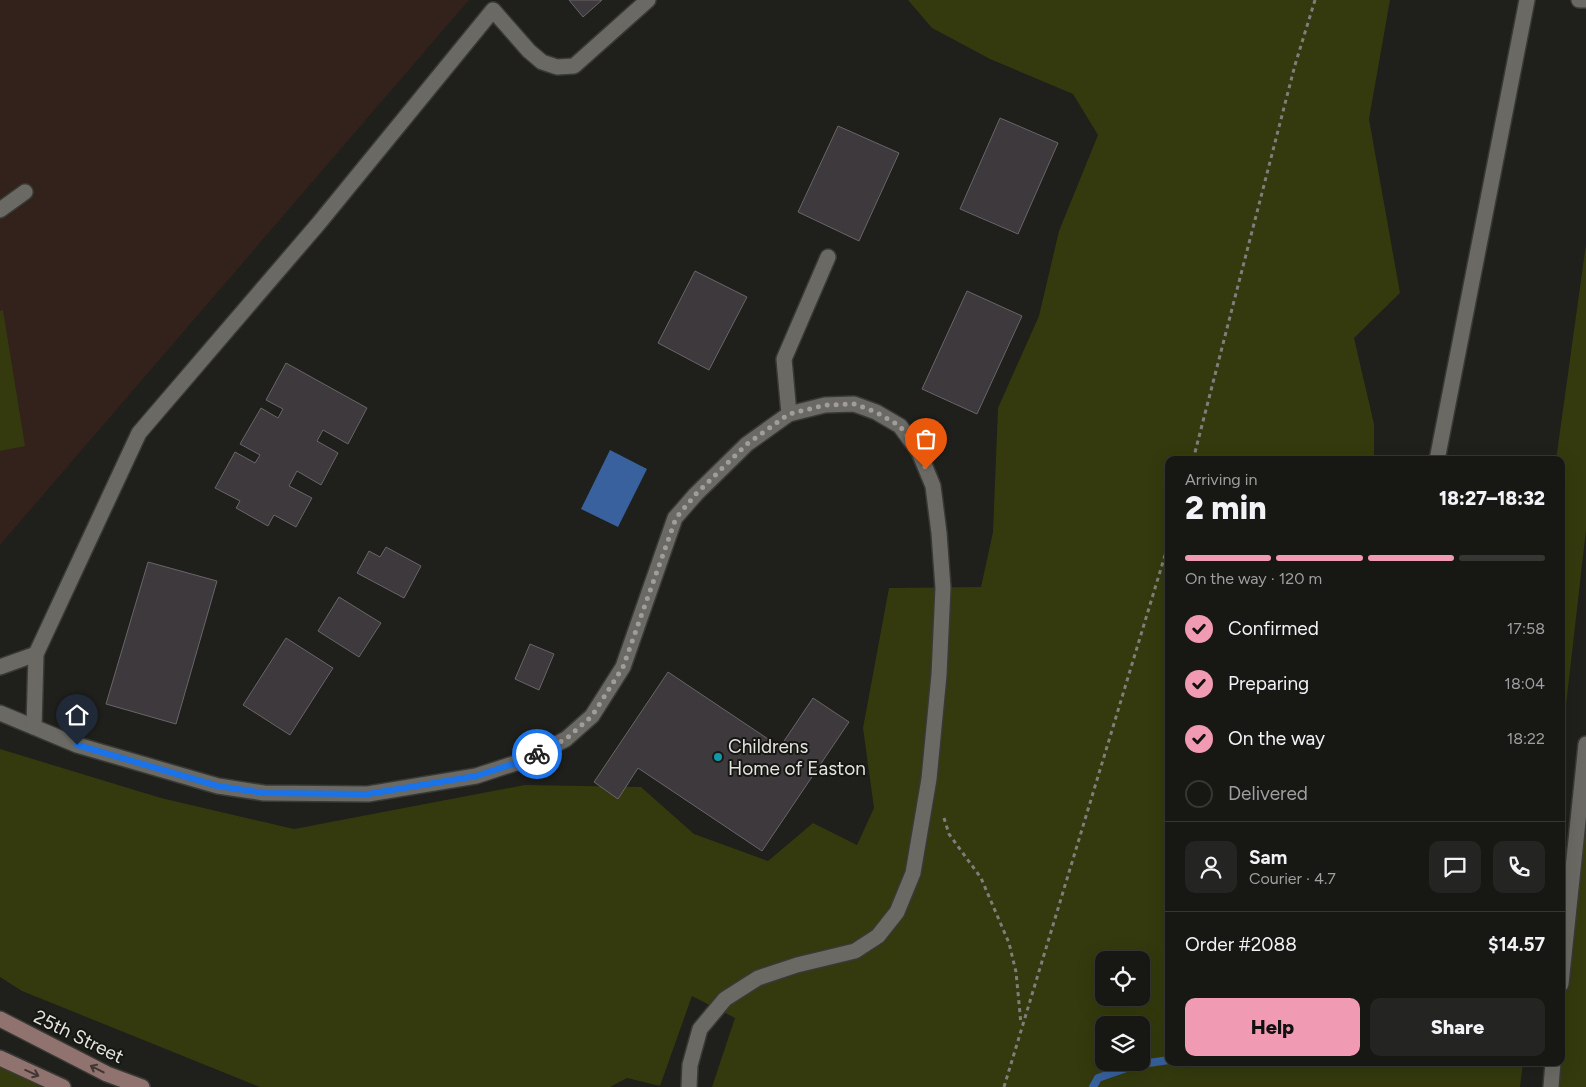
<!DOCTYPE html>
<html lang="en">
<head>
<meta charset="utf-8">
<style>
  :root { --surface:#171714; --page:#242422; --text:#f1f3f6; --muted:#9e9fa0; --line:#363634; --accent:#f19ab3 }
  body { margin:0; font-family:Figtree,sans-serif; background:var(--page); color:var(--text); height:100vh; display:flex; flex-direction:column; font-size:19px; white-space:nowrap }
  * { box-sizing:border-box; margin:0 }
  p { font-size:16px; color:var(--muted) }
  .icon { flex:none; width:28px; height:28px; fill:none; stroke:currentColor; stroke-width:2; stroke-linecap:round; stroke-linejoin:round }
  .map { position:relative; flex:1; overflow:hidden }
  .sheet { position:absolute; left:1165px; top:456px; width:400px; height:610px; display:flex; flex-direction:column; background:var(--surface); border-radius:10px; box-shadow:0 5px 20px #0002,0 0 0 1px var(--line) }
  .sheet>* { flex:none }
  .tools { position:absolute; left:1095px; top:951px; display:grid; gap:10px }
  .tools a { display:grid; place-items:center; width:55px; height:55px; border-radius:10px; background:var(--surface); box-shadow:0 5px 20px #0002,0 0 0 1px var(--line); font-size:25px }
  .pin { position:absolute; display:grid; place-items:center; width:42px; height:42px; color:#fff; margin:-51px -21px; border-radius:50% 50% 50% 0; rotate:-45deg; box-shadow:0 0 5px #0007 }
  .pin .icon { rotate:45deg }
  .courier { position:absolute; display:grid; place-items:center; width:50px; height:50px; margin:-25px; border:4px solid #1a73e8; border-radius:50%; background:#fff; color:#222; box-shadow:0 1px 6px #0007 }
  .headline em { font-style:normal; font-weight:800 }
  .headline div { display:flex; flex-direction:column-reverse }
  .headline { display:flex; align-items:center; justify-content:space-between; height:85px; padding:0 20px }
  h1 { font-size:32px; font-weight:800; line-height:38px }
  .bar { display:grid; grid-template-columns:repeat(4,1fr); gap:8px 5px; align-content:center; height:60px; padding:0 20px }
  .bar i { height:6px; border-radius:4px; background:var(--line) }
  .bar .active { background:var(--accent) }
  .bar p { grid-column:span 4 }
  .line { display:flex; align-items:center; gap:12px; padding:0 20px; border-top:1px solid var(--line) }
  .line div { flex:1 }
  .round { display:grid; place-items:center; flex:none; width:52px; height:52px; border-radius:10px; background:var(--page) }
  ol { padding:0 20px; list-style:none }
  li { display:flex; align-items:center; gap:15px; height:55px }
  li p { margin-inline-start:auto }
  li .icon { padding:5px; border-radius:50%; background:var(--accent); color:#111; stroke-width:4 }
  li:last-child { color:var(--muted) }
  li i { width:28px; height:28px; border:2px solid var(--line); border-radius:50% }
  .button { display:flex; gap:10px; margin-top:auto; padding:10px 20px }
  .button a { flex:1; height:58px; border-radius:10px; background:var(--accent); color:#111; font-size:20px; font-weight:800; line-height:58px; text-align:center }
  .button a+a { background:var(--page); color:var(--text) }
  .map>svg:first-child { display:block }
  .education { fill:#33211b }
  .green { fill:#343a0d; fill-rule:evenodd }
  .water { fill:#38619e }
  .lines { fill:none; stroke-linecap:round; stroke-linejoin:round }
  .stream { stroke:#38619e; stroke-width:8 }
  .building { fill:#3d393c; stroke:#696569 }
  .lane-casing { stroke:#393936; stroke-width:18 }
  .street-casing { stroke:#393936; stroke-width:18 }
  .secondary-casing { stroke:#393936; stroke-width:18 }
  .path { stroke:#7f7e7b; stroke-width:3; stroke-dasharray:4 4; stroke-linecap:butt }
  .lane { stroke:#6a6964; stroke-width:15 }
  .street { stroke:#6a6964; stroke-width:15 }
  .secondary { stroke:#90726f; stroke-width:15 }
  .oneway { stroke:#413633 }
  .done { stroke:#9f9e9b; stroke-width:5; stroke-dasharray:0 9 }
  .route { stroke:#1a73e8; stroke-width:6 }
  .culture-dot { fill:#0f9aa8; stroke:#161612; stroke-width:2 }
  .labels { text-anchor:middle; stroke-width:4; stroke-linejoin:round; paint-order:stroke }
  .poi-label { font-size:19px; fill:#e4e3e0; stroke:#161612; text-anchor:start }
  .street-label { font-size:19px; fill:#e4e3e0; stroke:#161612 }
</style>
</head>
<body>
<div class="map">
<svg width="1586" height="1087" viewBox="0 0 1586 1087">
  <rect width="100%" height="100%" fill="#1f1f1b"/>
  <polygon class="education" points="0,0 469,0 0,545"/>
  <g class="green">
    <path d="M908 0H1390L1369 119 1400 293 1354 338 1374 424V460H1169V1062L1523 1063 1520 1087H712L735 1018 692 996 660 1086 627 1078 610 1087H260L22 991 0 977V749L161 798 294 829 525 785 641 787 694 834 768 861 813 823 857 845 874 808 863 728 889 588 981 587 993 532 998 408 1039 316 1059 231 1098 135 1073 94 990 59 932 28ZM1104 960H1141V998H1104ZM1104 1025H1141V1062H1104Z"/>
    <polygon points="1586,244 1586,530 1561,749 1561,460 1556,460"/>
    <polygon points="3,310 25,446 0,451 0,311"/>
    <polygon points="1586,744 1586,1087 1551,1087 1553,1063 1561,1062 1561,983"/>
    <polygon points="0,1062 56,1087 0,1087"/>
  </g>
  <polygon class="water" points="610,450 647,469 618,527 581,509"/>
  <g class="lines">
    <polyline class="stream" points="1093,1087 1098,1078 1135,1065 1169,1060"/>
  </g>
  <g class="building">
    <polygon points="569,0 602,0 583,17"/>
    <polygon points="1000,118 1058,143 1018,234 960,209"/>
    <polygon points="838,126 899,153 859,241 798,212"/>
    <polygon points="695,271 747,297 709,370 658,343"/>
    <polygon points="967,291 1022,316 977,414 922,389"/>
    <polygon points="286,363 367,408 348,444 323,430 317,441 338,453 321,485 297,471 289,486 312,498 296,527 274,515 268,526 236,508 240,501 215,488 235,452 255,463 260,455 240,444 261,408 278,418 283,409 266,400"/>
    <polygon points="386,547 421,566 404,598 357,573 369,551 380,557"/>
    <polygon points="148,562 217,581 176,724 106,704"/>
    <polygon points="339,597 381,623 359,657 318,631"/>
    <polygon points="286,638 333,668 290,735 243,705"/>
    <polygon points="530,644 554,654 539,690 515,679"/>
    <polygon points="668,672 780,747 813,698 849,722 762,851 638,768 618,799 594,782"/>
  </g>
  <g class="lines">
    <g class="lane-casing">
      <g id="lane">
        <polyline points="1579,0 1586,0"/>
        <polyline points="0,210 25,192"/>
        <polyline points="789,414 784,359 828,257"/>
        <polyline points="1437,460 1527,0"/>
        <polyline points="0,667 36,654"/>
        <polyline points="0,713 77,745 218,786 264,793 368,794 476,776 528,759 566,739 592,716 623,667 675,518 696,494 747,444 789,414 825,405 854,404 876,412 900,426 919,452 933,486 939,533 943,588 939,675 929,779 913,873 897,912 878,936 855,951 797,965 758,978 725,999 700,1029 690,1065 689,1087"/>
        <polyline points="34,727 36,654 139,433 319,223 493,10 529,51 542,62 557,67 574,66 648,0"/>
      </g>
    </g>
    <g class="street-casing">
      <g id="street">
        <polyline points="1561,984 1586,744"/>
        <polyline points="1551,1087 1553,1062"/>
      </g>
    </g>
    <g class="secondary-casing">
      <g id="secondary">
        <polyline points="0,1019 107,1074 142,1087"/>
        <polyline points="0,1058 63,1087"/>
      </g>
    </g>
    <g class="path">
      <polyline points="1193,460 1295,65 1315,0"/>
      <polyline points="944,818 949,834 981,878 1009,943 1016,972 1021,1024"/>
      <polyline points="1004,1087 1169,542"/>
    </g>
    <use href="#lane" class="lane"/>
    <use href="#street" class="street"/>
    <use href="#secondary" class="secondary"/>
  </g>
  <defs><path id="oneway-shaft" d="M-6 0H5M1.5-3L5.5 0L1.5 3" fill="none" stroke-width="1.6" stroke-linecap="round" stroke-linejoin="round" transform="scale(1.25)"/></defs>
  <g class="oneway">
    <use href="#oneway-shaft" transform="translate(97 1069) rotate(-153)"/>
    <use href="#oneway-shaft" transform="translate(32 1073) rotate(24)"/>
  </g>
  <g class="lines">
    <polyline class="done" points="537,754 566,739 592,716 623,667 676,518 696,494 747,444 789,414 826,405 854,404 876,412 900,426 919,452 926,469"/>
    <polyline class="route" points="77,745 218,786 264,793 368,794 476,776 528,759 537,754"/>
  </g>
  <circle class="culture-dot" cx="718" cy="757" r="5"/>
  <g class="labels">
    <g class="poi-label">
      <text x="728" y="753">Childrens<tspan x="728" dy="22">Home of Easton</tspan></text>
    </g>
    <g class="street-label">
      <text transform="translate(79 1036) rotate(26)" y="7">25th Street</text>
    </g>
  </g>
</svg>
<div class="tools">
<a><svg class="icon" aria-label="locate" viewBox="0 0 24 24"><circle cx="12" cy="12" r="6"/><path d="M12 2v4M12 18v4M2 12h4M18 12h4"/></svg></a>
<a><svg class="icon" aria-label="layers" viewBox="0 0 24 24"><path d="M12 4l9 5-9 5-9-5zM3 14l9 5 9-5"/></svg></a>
</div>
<div class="pin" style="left:926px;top:469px;background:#ea580c"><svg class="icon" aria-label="bag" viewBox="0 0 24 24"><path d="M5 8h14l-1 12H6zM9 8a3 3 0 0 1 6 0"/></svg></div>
<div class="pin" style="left:77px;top:745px;background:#1f2937"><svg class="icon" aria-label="home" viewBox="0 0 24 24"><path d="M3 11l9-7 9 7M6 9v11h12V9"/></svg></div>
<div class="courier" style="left:537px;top:754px"><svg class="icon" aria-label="bike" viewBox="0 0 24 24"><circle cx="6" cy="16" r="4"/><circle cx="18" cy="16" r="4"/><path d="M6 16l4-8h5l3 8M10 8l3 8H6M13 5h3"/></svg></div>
<section class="sheet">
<div class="headline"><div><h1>2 min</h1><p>Arriving in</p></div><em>18:27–18:32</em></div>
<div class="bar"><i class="active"></i><i class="active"></i><i class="active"></i><i></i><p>On the way · 120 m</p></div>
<ol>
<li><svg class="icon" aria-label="check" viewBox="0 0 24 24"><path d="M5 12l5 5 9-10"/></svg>Confirmed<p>17:58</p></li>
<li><svg class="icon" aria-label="check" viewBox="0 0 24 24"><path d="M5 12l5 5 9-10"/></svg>Preparing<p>18:04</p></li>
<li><svg class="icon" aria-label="check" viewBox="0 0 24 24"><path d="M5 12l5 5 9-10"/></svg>On the way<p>18:22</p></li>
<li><i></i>Delivered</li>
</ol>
<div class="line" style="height:90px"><a class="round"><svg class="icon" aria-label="person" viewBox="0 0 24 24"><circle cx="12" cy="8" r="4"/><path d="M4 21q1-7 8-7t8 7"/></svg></a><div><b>Sam</b><p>Courier · 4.7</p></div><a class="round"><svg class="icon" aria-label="chat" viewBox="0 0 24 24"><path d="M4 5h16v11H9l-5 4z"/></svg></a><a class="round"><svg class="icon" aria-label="phone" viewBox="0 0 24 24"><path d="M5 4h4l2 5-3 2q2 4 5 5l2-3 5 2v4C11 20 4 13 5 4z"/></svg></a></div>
<div class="line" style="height:65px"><div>Order #2088</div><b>$14.57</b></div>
<div class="button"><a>Help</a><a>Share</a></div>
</section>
</div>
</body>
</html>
